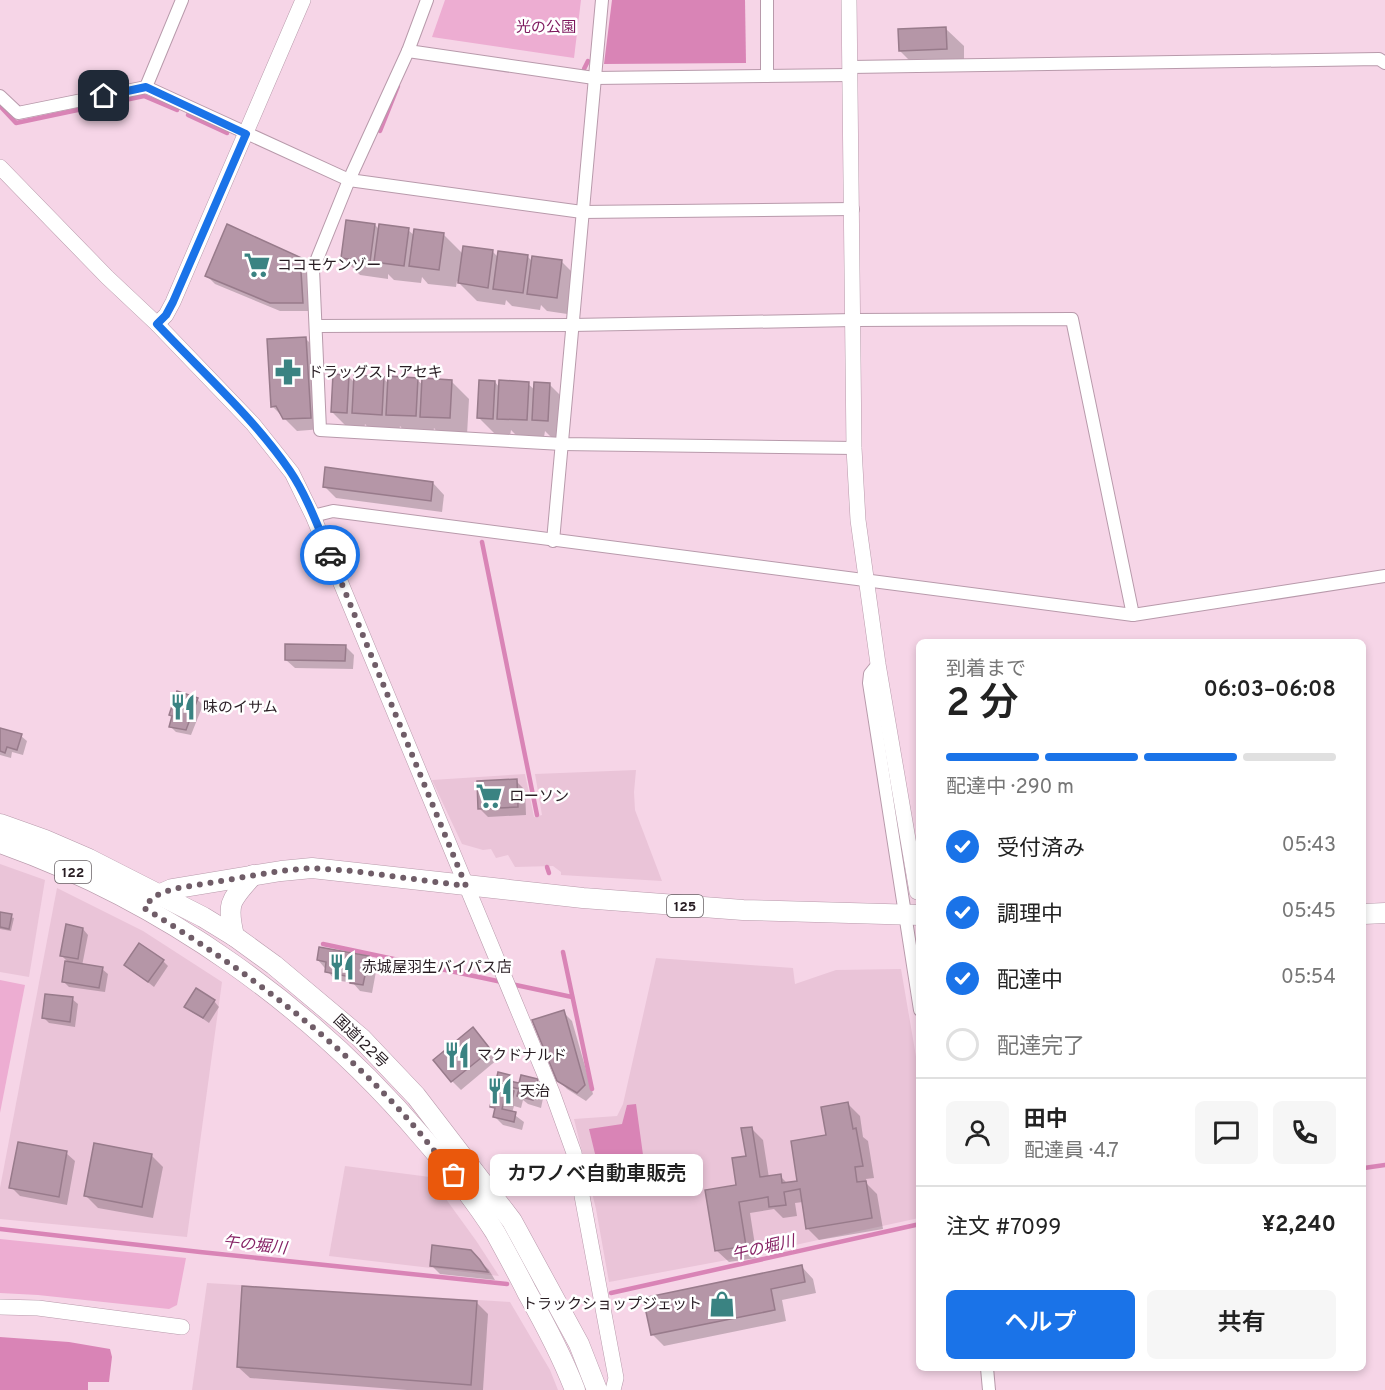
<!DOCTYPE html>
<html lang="ja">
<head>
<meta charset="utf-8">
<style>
  :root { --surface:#fff; --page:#f6f6f6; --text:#222; --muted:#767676; --line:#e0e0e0; --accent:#1a73e8 }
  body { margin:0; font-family:Overpass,"Noto Sans JP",sans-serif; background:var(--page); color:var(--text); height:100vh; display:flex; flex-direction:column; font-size:22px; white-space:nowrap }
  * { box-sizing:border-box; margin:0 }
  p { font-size:20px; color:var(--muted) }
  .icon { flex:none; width:33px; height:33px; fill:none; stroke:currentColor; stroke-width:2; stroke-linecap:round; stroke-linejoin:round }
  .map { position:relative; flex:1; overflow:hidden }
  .panel { position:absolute; left:916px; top:639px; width:450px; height:732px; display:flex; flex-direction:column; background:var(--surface); border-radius:9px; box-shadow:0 3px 9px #0003 }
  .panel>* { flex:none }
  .pin { position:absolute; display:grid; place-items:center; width:51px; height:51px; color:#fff; margin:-26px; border-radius:12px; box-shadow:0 3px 9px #0006 }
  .courier { position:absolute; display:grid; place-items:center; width:60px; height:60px; margin:-30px; border:4px solid #1a73e8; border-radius:50%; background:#fff; color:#222; box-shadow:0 2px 8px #0007 }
  .bubble { position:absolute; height:42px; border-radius:9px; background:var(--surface); box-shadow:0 3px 9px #0003; font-size:20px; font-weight:600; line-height:42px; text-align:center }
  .head em { font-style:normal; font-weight:600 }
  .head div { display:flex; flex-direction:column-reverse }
  .head { display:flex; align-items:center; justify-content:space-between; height:102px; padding:0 30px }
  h1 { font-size:39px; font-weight:600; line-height:45px }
  .bar { display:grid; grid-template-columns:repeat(4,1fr); gap:9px 6px; align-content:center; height:72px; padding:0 30px }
  .bar i { height:8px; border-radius:4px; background:var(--line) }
  .bar .on { background:var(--accent) }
  .bar p { grid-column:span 4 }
  .line { display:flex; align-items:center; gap:15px; padding:0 30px; border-top:2px solid var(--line) }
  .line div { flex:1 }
  .round { display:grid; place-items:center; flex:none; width:63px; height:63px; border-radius:9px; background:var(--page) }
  ol { padding:0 30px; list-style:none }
  li { display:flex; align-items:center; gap:18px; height:66px }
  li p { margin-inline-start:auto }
  li .icon { padding:6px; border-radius:50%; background:var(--accent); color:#fff; stroke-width:4 }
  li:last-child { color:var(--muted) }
  li i { width:33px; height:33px; border:3px solid var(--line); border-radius:50% }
  .cta { display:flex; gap:12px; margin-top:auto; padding:12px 30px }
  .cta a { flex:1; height:69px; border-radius:9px; background:var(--accent); color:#fff; font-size:24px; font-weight:600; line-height:69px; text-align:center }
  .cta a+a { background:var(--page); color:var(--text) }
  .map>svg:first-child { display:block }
  .built { fill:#eac4d8 }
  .green { fill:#edadd2 }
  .water { fill:#d984b6 }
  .shadow { fill:#0003 }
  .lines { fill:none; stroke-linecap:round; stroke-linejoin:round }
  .stream { stroke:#d984b6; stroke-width:4.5 }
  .building { fill:#b596a7; stroke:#987b8b; stroke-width:1.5 }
  .minor-casing { stroke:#b89aab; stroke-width:14 }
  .tertiary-casing { stroke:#b89aab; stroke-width:16 }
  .trunk-casing { stroke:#b89aab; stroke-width:21 }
  .minor { stroke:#fff; stroke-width:12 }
  .tertiary { stroke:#fff; stroke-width:15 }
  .trunk { stroke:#fff; stroke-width:20 }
  .done { stroke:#705d68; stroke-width:6; stroke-dasharray:0 10.8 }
  .route { stroke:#1a73e8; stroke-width:8 }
  .labels { text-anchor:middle; stroke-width:5; stroke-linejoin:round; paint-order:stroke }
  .shield { fill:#fff; stroke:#686165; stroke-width:1.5 }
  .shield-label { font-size:14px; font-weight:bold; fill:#281d23 }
  .park-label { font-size:15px; fill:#7e195e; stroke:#fff }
  .poi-label { font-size:15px; fill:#281d23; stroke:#fff; text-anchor:start }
  .street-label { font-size:15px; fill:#281d23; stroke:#fff }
  .water-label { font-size:16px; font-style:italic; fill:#862265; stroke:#fff }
</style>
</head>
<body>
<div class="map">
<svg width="1385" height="1390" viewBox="0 0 1385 1390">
  <rect width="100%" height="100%" fill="#f6d5e7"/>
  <g class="built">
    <polygon points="636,770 634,792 635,810 662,881 561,875 561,872 553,866 515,867 508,855 496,858 491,849 483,850 462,844 432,780 525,774 534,817 542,815 535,774"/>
    <polygon points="0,864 45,880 29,977 0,972"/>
    <polygon points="57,888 143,931 222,982 187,1237 0,1219 0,1188"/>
    <polygon points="656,958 793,968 795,984 836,970 901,969 919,1074 919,1218 727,1260 609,1282 596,1209 574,1119 617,1116 623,1104"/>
    <polygon points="345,1166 430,1177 477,1242 499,1276 329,1256"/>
    <polygon points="207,1283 510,1302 550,1370 558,1390 192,1390"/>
  </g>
  <g class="green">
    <polygon points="445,0 581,0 574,58 432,37"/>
    <polygon points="0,980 25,985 0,1113"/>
    <polygon points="0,1239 186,1258 177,1305 169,1309 38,1295 0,1293"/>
  </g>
  <g class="water">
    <polygon points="612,0 745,0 746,63 604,64"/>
    <polygon points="636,1104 644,1162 613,1167 614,1185 603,1187 589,1129 622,1124 627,1105"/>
    <polygon points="0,1337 69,1342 110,1349 112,1357 109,1382 88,1382 88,1390 0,1390"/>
  </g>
  <g class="shadow">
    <polygon points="946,29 964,46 964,67 918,69 900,51"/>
    <polygon points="375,225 380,230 408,230 415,236 443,234 463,254 492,251 499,258 527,256 533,262 561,261 579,279 574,315 547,311 541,305 540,310 512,306 506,300 505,305 477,301 457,281 456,287 428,284 422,277 421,283 394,280 388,274 388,279 360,275 342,257"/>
    <polygon points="305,261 314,269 311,311 280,311 215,284 207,276"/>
    <polygon points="305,338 317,350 322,429 297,431 272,406"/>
    <polygon points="348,376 355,383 383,378 389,384 417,380 423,385 451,381 469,399 467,435 439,434 434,428 433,434 405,432 400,426 399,432 371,431 365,424 364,430 350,430 332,412"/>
    <polygon points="495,382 500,388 528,384 535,390 549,384 567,402 565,438 551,437 545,431 544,437 517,436 511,430 510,436 496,435 479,418"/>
    <polygon points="433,483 444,495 442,512 336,498 324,486"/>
    <polygon points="345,646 354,655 353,669 295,668 286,660"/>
    <polygon points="197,699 203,705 191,735 176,732 171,727 173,717 171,715"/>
    <polygon points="0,730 21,736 27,741 23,755 12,752 11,758 0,755"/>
    <polygon points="516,781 525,790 526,815 488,817 479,808"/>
    <polygon points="0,914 14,918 11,931 0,929"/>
    <polygon points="83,929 88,935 82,966 102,969 108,974 105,992 69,987 63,981 70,964 61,955"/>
    <polygon points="368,957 377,966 372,993 360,991 353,983 335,980 318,960"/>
    <polygon points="163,961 168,966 154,987 126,965"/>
    <polygon points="72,999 78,1004 75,1027 49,1023 44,1018"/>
    <polygon points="214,1001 219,1007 209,1023 186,1007"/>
    <polygon points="563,1012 572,1021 593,1094 586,1101 567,1089 558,1080"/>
    <polygon points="481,1038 498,1059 461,1090 452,1081"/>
    <polygon points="509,1077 517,1084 537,1081 545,1089 541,1108 528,1104 523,1100 521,1108 514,1106 512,1113 524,1122 522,1130 503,1125 495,1117 496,1110 492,1106"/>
    <polygon points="848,1104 860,1116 863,1137 868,1141 874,1178 866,1179 867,1184 877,1194 883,1229 819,1240 807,1228 803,1202 795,1203 797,1216 783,1218 774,1209 750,1213 757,1258 729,1262 717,1251 747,1157 751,1128 763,1140 769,1178 780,1176 788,1184 799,1182"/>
    <polygon points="66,1153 75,1161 67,1205 20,1196 11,1187"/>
    <polygon points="151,1155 163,1167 153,1218 98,1208 86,1196"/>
    <polygon points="470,1252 489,1270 495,1280 440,1274 431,1265"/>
    <polygon points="802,1267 813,1279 816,1293 782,1300 786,1321 664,1346 652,1334"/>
    <polygon points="476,1302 488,1314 483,1390 407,1390 250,1378 238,1367"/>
  </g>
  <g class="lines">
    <g class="stream">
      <polyline points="584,69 588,61"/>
      <polyline points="0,106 16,123 144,96 177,110"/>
      <polyline points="188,115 227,133"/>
      <polyline points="380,131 398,86"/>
      <polyline points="482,542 537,815"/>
      <polyline points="547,867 549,873"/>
      <polyline points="323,944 502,982"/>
      <polyline points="563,952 592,1089"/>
      <polyline points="511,984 572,997"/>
      <polyline points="1364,1168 1385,1165"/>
      <polyline points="0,1229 200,1252 507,1284"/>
      <polyline points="611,1293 920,1224"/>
    </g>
  </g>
  <g class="building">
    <polygon points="946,27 947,49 899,51 898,29"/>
    <polygon points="346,220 375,224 370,262 341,258"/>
    <polygon points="227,224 306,260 301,271 303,303 270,303 205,276"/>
    <polygon points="379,224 409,228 404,266 374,262"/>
    <polygon points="414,229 444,233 439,270 409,266"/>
    <polygon points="463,246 493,250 488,288 458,283"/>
    <polygon points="498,251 528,255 523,293 493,289"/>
    <polygon points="532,256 562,260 557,298 527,294"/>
    <polygon points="306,337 311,418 283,419 276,406 271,407 267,339"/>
    <polygon points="333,374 349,375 347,413 331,412"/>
    <polygon points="354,375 384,377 382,415 352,413"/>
    <polygon points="388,376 418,378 416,416 386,415"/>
    <polygon points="422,378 452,380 450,418 420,417"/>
    <polygon points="479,380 495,381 493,419 477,418"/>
    <polygon points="499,380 529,382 527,420 497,419"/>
    <polygon points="534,382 550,383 548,421 532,420"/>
    <polygon points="325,467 433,482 431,501 323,487"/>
    <polygon points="285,644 346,645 345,661 285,660"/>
    <polygon points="177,691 198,698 186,730 169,727 172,716 169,715"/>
    <polygon points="0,728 22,734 17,750 7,747 5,753 0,751"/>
    <polygon points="517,779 518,807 478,809 477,781"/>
    <polygon points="0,912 12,914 9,929 0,927"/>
    <polygon points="66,924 83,928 78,959 60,956"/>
    <polygon points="139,943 164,960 148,982 124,965"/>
    <polygon points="319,947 369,956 363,985 350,983 351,977 325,972 326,962 317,960"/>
    <polygon points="65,961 103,967 99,988 62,982"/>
    <polygon points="196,988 215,1000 203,1018 184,1007"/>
    <polygon points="45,994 73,997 70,1022 42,1018"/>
    <polygon points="564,1010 585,1085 577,1093 557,1081 532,1020"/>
    <polygon points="473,1027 491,1050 451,1082 433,1060"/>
    <polygon points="498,1072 510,1075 509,1081 519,1083 521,1075 538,1079 533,1100 517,1096 519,1089 511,1087 510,1090 514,1091 512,1100 505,1098 502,1109 516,1112 514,1122 493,1117 495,1108 490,1107"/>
    <polygon points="848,1102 853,1129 856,1128 863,1166 855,1167 857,1182 866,1181 872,1218 806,1229 800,1189 784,1192 786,1205 769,1207 768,1197 739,1202 746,1246 715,1251 705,1190 736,1185 732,1158 746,1156 741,1128 752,1127 760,1177 781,1174 782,1183 797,1181 791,1141 826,1135 821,1107"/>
    <polygon points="18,1142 67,1151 59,1197 9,1188"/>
    <polygon points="94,1143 152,1154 142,1207 84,1196"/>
    <polygon points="432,1245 471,1250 480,1260 488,1272 430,1266"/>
    <polygon points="802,1265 805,1282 771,1289 775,1310 651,1335 643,1298"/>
    <polygon points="242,1286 477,1301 471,1385 237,1367"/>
  </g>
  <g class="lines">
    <g class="minor-casing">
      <g id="minor">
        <polyline points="182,0 146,87 349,180 582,212 853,209"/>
        <polyline points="427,0 408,51 349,180 313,269 320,430 562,444 854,448"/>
        <polyline points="767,0 767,76"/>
        <polyline points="408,51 594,78 850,75"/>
        <polyline points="850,67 1379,59 1385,63"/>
        <polyline points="0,96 18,113 146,87"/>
        <polyline points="316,326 572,325 854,320 1072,319 1133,615"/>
        <polyline points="313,516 333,511 1133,615 1385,576"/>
        <polyline points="553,541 602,0"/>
        <polyline points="878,664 870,674 869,683 920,1010"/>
        <polyline points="987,1368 989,1390"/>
      </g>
    </g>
    <g class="tertiary-casing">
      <g id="tertiary">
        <polyline points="849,0 854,448 858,520 878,664 917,892"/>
        <polyline points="0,167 107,277 157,324 253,424 292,473 313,516 552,1092 574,1153 616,1378 613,1390"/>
        <polyline points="157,324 166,315 173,302 303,0"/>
        <polyline points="0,1307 38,1308 182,1327"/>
      </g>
    </g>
    <g class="trunk-casing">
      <g id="trunk">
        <polyline points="0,824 45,840 89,859 203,917 234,936 274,965 361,1038 416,1096 512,1221 579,1344 597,1390"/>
        <path d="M0 843C164 901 311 1006 423 1138 449 1168 474 1199 495 1232 506 1252 517 1272 527 1292 545 1324 562 1356 575 1390"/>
        <polyline points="154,897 172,889 281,871 312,868 583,898 743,910 920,915"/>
        <polyline points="1364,914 1385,913"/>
        <path d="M234 936C226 902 231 900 253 875"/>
      </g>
    </g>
    <use href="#minor" class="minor"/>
    <use href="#tertiary" class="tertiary"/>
    <use href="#trunk" class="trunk"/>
  </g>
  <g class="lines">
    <path class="done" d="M330 555 466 886 353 871 312 868 281 871 172 889 153 897 144 908C236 964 321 1026 395 1105 416 1127 435 1152 454 1175"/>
    <path class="route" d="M104 96 146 87 246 134 173 302 166 315 157 324C202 372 253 417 290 471 307 496 318 527 330 555"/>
  </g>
  <defs>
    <g id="supermarket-bare" transform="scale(2.07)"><path d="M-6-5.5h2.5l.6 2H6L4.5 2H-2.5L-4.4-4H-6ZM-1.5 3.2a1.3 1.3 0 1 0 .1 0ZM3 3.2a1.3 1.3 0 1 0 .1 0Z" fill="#3a8382" stroke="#fff" stroke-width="2.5" paint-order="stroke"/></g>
    <g id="pharmacy-bare" transform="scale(2.07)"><path d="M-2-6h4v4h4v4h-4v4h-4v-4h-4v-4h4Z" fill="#3a8382" stroke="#fff" stroke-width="2.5" paint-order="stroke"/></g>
    <g id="restaurant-bare" transform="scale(2.07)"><path d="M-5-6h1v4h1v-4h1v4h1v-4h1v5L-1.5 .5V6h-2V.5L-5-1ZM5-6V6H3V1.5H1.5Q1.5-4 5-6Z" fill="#3a8382" stroke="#fff" stroke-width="2.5" paint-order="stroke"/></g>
    <g id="shop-bare" transform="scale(2.07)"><path d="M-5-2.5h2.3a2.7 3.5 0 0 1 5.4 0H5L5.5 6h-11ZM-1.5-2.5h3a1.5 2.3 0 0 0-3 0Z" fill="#3a8382" stroke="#fff" stroke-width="2.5" paint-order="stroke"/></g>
  </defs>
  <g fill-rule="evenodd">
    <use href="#supermarket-bare" x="257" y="265"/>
    <use href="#pharmacy-bare" x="288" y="372"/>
    <use href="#restaurant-bare" x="183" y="707"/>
    <use href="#supermarket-bare" x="489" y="796"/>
    <use href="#restaurant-bare" x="342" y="967"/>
    <use href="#restaurant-bare" x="457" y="1055"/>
    <use href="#restaurant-bare" x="500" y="1091"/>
    <use href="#shop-bare" x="722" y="1304"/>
  </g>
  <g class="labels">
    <g class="shield">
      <rect x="55" y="861" width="36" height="22" rx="4.5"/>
      <rect x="667" y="895" width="36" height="22" rx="4.5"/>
    </g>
    <g class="shield-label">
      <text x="73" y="877">122</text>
      <text x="685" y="911">125</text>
    </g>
    <g class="park-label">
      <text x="546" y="32">光の公園</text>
    </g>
    <g class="poi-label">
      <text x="277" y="270">ココモケンゾー</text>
      <text x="308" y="377">ドラッグストアセキ</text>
      <text x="203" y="712">味のイサム</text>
      <text x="509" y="801">ローソン</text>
      <text x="362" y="972">赤城屋羽生バイパス店</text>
      <text x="477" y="1060">マクドナルド</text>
      <text x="520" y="1096">天治</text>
      <text x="702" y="1309" text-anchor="end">トラックショップジェット</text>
    </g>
    <g class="street-label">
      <text transform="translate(361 1041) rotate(44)" y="5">国道122号</text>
    </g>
    <g class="water-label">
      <text transform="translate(255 1244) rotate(6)" y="6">午の堀川</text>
      <text transform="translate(763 1247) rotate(-13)" y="6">午の堀川</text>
    </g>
  </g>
</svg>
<div class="pin" style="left:454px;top:1175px;background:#ea580c"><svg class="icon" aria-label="bag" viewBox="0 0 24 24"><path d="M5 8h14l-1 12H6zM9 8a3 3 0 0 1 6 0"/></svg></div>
<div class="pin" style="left:104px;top:96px;background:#1f2937"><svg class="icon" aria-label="home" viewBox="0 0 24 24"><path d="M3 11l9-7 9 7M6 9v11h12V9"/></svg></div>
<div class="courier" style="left:330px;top:555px"><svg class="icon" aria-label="car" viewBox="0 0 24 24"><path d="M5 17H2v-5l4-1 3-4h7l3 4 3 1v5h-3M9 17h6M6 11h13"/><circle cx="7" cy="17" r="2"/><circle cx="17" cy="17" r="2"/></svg></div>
<div class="bubble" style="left:490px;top:1154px;width:213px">カワノベ自動車販売</div>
<section class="panel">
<div class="head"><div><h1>2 分</h1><p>到着まで</p></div><em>06:03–06:08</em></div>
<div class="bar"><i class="on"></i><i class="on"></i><i class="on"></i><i></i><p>配達中 · 290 m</p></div>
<ol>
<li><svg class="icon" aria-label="check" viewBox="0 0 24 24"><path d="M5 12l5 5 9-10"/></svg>受付済み<p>05:43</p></li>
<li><svg class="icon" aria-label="check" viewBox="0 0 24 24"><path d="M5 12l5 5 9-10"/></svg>調理中<p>05:45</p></li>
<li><svg class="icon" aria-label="check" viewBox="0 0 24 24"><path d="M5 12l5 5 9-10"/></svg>配達中<p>05:54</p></li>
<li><i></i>配達完了</li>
</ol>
<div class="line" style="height:108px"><a class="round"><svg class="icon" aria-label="person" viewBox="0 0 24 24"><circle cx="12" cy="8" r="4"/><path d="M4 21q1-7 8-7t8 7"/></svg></a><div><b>田中</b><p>配達員 · 4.7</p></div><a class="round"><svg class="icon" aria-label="chat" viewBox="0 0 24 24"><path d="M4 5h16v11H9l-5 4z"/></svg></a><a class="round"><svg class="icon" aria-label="phone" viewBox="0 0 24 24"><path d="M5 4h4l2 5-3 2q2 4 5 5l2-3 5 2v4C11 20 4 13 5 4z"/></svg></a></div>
<div class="line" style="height:78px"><div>注文 #7099</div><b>¥2,240</b></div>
<div class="cta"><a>ヘルプ</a><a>共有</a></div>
</section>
</div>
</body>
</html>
